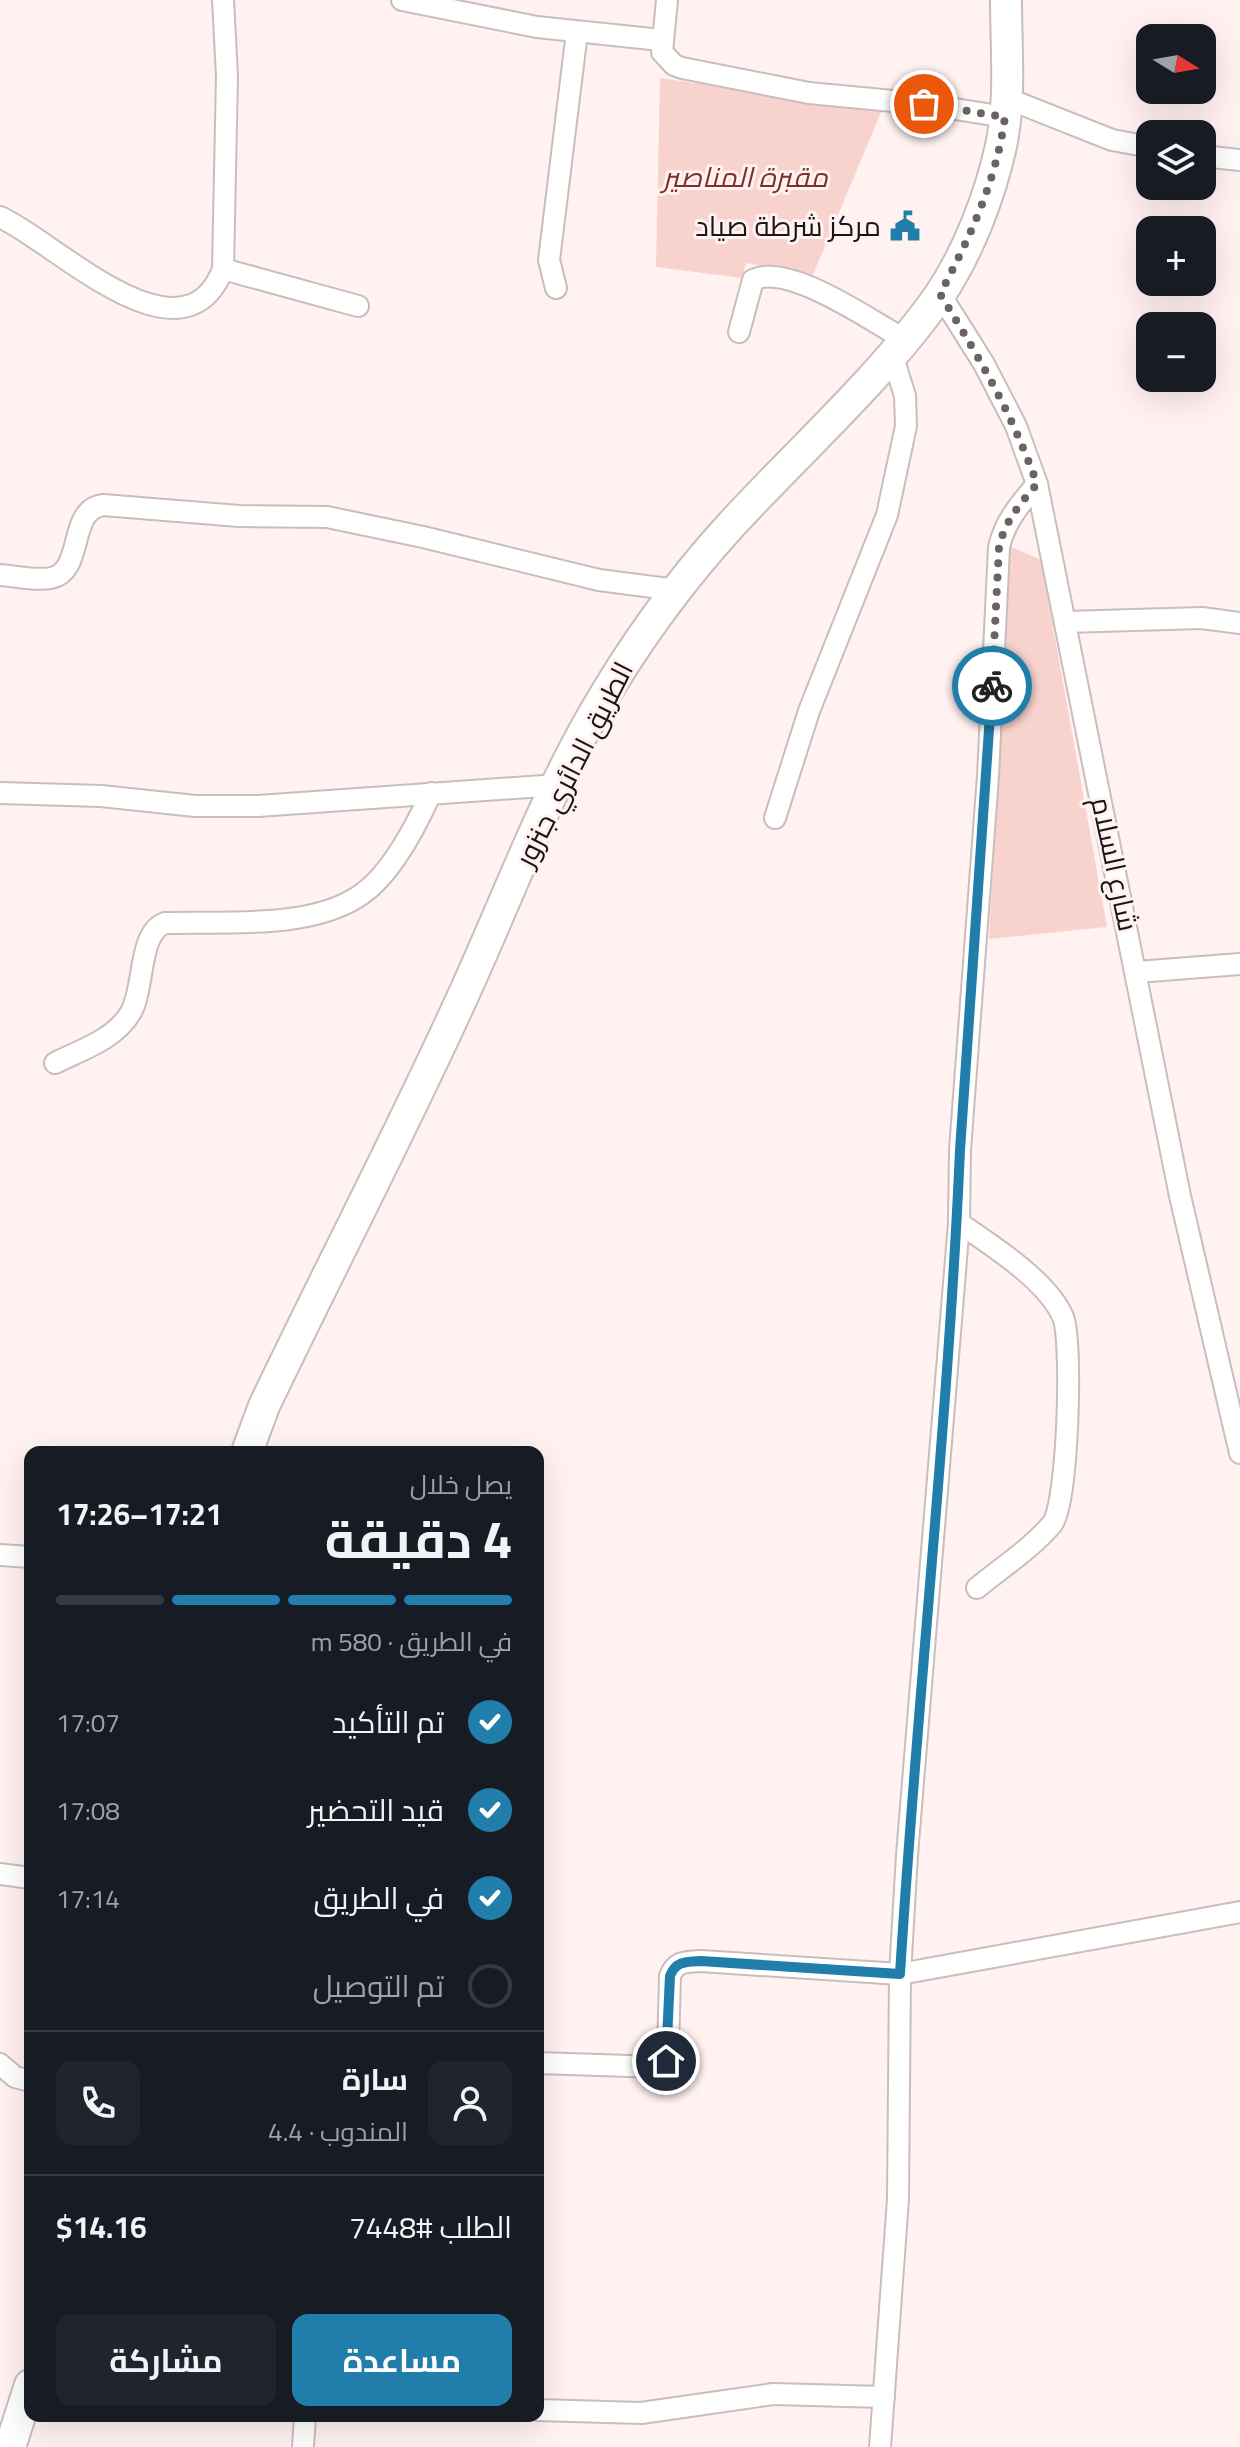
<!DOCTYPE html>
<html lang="ar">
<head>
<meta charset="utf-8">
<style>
  :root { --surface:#171b24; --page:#20242c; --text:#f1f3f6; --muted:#9ea1a6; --line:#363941; --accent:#217daa }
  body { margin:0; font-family:Georgia,Cairo,serif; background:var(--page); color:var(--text); direction:rtl; height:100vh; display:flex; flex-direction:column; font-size:30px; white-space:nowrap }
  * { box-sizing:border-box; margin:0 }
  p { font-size:26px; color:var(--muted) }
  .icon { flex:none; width:44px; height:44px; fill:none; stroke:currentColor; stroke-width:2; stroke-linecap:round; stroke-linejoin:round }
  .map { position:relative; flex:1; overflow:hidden; direction:ltr }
  .drawer { position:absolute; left:24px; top:1446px; width:520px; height:976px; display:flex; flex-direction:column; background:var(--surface); border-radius:16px; box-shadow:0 8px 32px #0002; direction:rtl }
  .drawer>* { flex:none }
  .needle { width:52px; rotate:101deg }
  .fabs { position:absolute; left:1136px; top:24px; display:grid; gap:16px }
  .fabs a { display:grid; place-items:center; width:80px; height:80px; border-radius:16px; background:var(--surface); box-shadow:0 8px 32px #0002; font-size:40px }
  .pin { position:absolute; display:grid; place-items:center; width:68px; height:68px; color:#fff; margin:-34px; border:4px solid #fff; border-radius:50%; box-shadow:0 2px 8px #0007 }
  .courier { position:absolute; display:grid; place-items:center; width:80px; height:80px; margin:-40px; border:6px solid #217daa; border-radius:50%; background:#fff; color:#222; box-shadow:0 2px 10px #0007 }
  .head em { font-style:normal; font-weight:700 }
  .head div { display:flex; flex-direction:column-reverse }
  .head { display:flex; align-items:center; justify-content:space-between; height:136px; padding:0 32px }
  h1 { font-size:52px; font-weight:700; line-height:60px }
  .bar { display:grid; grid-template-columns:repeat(4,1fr); gap:12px 8px; align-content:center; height:96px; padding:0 32px }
  .bar i { height:10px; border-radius:6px; background:var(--line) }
  .bar .current { background:var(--accent) }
  .bar p { grid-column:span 4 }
  .line { display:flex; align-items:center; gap:20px; padding:0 32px; border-top:2px solid var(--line) }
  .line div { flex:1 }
  .round { display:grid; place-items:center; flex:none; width:84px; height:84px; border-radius:16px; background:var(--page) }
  ol { padding:0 32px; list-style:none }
  li { display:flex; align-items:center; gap:24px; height:88px }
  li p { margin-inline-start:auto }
  li .icon { padding:8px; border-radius:50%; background:var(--accent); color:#fff; stroke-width:4 }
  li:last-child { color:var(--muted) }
  li i { width:44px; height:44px; border:4px solid var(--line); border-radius:50% }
  .action { display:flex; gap:16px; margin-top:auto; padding:16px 32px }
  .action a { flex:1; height:92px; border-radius:16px; background:var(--accent); color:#fff; font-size:32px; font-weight:700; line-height:92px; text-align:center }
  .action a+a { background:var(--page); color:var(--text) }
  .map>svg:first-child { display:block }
  .green { fill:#f8d3ce }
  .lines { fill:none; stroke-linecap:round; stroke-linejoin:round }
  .minor-casing { stroke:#cabebd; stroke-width:24 }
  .primary-casing { stroke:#cabebd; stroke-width:34 }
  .minor { stroke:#fff; stroke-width:20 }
  .primary { stroke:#fff; stroke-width:30 }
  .done { stroke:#6a6362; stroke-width:8; stroke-dasharray:0 14.4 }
  .route { stroke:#217daa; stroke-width:10 }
  .labels { text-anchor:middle; stroke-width:6; stroke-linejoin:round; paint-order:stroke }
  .park-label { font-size:28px; font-style:italic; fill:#7c2f2b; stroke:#fff2f1 }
  .poi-label { font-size:28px; fill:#1a1615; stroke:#fff2f1; text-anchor:end }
  .street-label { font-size:28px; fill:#1a1615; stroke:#fff2f1 }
</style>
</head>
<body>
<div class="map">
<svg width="1240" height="2447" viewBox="0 0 1240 2447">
  <rect width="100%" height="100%" fill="#fff2f1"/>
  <g class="green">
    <polygon points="660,78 882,110 812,277 746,263 742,278 656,267"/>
    <polygon points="1009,546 1041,560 1107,927 989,939"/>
  </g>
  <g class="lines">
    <g class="minor-casing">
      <g id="minor">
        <polyline points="402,0 537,27 661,40"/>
        <polyline points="667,0 662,52 674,65 682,68 809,93 924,104 1005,117"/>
        <polyline points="1006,98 1112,140 1150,147"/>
        <polyline points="1202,156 1240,160"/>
        <path d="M0 217C54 241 183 372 223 269L227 76 223 0"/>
        <polyline points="223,269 358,306"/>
        <polyline points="556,288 549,260 577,32"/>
        <polyline points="940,294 984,364 1016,426 1037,484 1180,1196 1240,1453"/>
        <path d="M739 332 753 280C788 262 871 321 904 339"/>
        <path d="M0 575C16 576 35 581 51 578 85 571 67 510 103 505L239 516 327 517 423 537 599 580 676 590"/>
        <polyline points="1065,622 1202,618 1240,623"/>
        <polyline points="0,793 101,796 195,806 258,806 557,785"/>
        <polyline points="775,818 809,711 887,515 906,426 905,396 892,354"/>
        <polyline points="1137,972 1240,964"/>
        <path d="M55 1063C81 1050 116 1039 131 1012 145 987 138 933 165 923 225 921 312 930 362 894 391 874 417 824 431 793"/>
        <path d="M959 1223C991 1245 1047 1280 1063 1317 1073 1341 1068 1505 1052 1524 1032 1548 1001 1568 977 1588"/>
        <polyline points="0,1555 30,1557"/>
        <polyline points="0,1874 30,1878"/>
        <path d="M538 2063 659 2067 666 2061 668 2050 670 1976C676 1961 685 1962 701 1961L900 1974 1240 1912"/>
        <polyline points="0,2064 15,2077 30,2081"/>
        <polyline points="538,2410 641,2413 773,2394 884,2397"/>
        <polyline points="303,2447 305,2416"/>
        <path d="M880 2447 898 2199 900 1974 907 1855 959 1223 960 1150 988 776 999 547C1005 521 1020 504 1037 484"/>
      </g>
    </g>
    <g class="primary-casing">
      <g id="primary">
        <path d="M247 1452 264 1406C327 1274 395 1144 456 1011 502 913 539 809 593 715 632 647 678 583 731 525 799 451 882 377 939 296 968 253 990 196 1001 146 1011 99 1006 48 1006 0"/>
        <polyline points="10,2447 30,2385"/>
      </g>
    </g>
    <use href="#minor" class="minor"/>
    <use href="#primary" class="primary"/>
  </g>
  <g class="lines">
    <path class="done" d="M924 104 1005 117C996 182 970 237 940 294 980 359 1011 411 1037 484 1020 504 1005 521 999 547L992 686"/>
    <path class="route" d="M666 2061 670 1976C676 1961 685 1962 701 1961L900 1974C917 1699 948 1425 960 1150L992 686"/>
  </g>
  <defs>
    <g id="civic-bare" transform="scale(2.4)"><path d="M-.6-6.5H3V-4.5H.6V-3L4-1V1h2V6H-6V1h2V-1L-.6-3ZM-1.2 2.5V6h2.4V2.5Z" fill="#217daa" stroke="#fff2f1" stroke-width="2.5" paint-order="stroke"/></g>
  </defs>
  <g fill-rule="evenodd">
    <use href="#civic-bare" x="905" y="226"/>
  </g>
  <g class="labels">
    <g class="park-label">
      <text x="745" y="187">مقبرة المناصير</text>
    </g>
    <g class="poi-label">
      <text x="881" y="236">مركز شرطة صياد</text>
    </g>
    <g class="street-label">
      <text transform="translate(574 764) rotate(-63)" y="10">الطريق الدائري جنزور</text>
      <text transform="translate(1115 864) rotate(78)" y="10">شارع السلام</text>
    </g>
  </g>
</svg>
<div class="fabs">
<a><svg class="needle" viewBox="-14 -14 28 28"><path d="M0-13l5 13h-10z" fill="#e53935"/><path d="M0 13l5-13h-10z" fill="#9ea1a6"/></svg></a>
<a><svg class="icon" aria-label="layers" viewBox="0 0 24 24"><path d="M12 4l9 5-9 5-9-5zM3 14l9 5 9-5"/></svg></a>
<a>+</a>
<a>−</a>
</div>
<div class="pin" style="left:924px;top:104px;background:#ea580c"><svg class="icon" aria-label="bag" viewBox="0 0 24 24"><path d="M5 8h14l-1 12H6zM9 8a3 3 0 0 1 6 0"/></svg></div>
<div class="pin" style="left:666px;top:2061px;background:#1f2937"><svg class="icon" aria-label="home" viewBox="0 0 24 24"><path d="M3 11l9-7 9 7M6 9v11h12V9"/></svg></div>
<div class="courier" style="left:992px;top:686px"><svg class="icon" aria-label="bike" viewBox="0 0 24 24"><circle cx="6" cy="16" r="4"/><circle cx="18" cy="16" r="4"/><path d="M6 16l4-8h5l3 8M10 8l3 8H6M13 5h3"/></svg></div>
<section class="drawer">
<div class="head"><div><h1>4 دقيقة</h1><p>يصل خلال</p></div><em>17:21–17:26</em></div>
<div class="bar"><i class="current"></i><i class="current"></i><i class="current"></i><i></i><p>في الطريق · 580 m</p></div>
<ol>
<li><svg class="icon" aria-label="check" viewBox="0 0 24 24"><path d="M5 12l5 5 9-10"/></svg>تم التأكيد<p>17:07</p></li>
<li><svg class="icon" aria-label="check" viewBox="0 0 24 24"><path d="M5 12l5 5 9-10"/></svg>قيد التحضير<p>17:08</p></li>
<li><svg class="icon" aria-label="check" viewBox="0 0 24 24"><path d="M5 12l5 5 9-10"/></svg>في الطريق<p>17:14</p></li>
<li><i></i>تم التوصيل</li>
</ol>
<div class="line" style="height:144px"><a class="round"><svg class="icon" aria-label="person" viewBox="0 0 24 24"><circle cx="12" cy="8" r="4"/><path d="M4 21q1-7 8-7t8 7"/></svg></a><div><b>سارة</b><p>المندوب · 4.4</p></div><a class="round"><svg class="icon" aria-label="phone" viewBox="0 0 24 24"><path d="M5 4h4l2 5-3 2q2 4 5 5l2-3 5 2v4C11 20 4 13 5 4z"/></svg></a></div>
<div class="line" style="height:104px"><div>الطلب #7448</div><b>$14.16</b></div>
<div class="action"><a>مساعدة</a><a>مشاركة</a></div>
</section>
</div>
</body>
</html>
